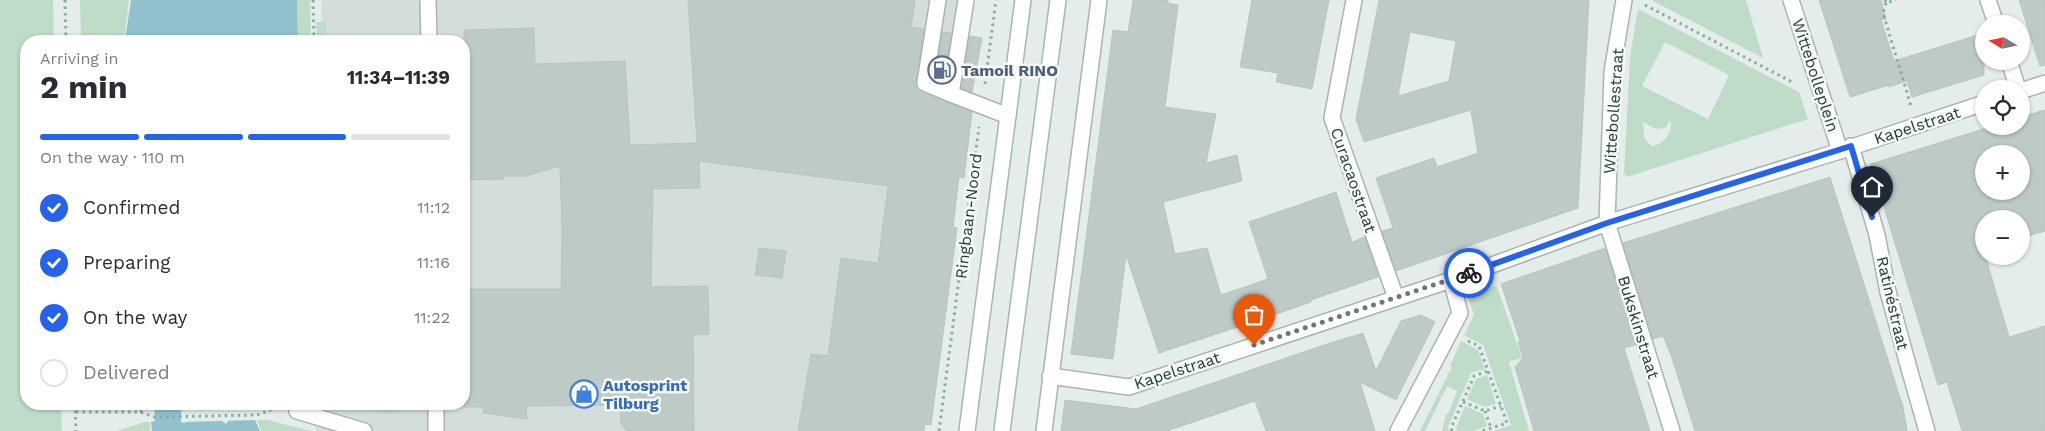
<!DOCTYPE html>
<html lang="en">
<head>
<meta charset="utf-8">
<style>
  :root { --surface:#fff; --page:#f7f7f7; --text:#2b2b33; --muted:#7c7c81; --line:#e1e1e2; --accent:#2563eb }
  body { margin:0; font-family:"Work Sans",sans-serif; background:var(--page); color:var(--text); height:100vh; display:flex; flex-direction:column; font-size:19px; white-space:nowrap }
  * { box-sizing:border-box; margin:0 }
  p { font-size:16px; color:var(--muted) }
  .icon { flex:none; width:28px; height:28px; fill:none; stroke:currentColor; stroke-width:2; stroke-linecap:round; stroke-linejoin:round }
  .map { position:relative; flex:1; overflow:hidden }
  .drawer { position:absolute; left:20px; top:35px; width:450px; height:375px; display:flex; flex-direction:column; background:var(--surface); border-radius:20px; box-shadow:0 1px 4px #0004 }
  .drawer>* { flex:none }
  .needle { width:32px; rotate:280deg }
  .controls { position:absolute; left:1975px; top:15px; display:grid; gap:10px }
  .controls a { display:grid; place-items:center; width:55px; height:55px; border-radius:50%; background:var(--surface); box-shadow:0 1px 4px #0004; font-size:25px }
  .pin { position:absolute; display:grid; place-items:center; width:42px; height:42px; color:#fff; margin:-51px -21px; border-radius:50% 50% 50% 0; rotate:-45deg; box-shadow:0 0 5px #0007 }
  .pin .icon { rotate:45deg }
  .courier { position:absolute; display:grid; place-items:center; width:50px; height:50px; margin:-25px; border:4px solid #2563eb; border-radius:50%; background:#fff; color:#222; box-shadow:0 1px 6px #0007 }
  .head em { font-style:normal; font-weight:700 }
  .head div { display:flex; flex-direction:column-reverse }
  .head { display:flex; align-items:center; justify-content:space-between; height:85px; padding:0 20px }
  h1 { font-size:32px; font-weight:700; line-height:38px }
  .bar { display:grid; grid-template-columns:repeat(4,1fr); gap:8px 5px; align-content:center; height:60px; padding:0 20px }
  .bar i { height:6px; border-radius:4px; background:var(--line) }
  .bar .active { background:var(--accent) }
  .bar p { grid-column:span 4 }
  ol { padding:0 20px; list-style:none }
  li { display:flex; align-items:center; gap:15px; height:55px }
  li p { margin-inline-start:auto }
  li .icon { padding:5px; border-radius:50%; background:var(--accent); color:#fff; stroke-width:4 }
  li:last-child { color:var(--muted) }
  li i { width:28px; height:28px; border:2px solid var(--line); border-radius:50% }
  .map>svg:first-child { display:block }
  .built { fill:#d3ddd9 }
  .green { fill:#bfdcc9; fill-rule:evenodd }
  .water { fill:#91c1cd }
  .pier { fill:#e5edea }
  .building { fill:#bdcac6; stroke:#b7c6c1; fill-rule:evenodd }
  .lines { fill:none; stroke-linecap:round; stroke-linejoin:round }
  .service-casing { stroke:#a8b5b1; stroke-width:18 }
  .pedestrian-casing { stroke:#a8b5b1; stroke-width:18 }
  .minor-casing { stroke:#a8b5b1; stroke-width:18 }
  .secondary-casing { stroke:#a4b8b2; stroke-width:18 }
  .path { stroke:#87aea4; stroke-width:3; stroke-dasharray:2.5 4; stroke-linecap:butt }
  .service { stroke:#fff; stroke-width:15 }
  .pedestrian { stroke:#fff; stroke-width:15 }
  .minor { stroke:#fff; stroke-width:15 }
  .secondary { stroke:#fff; stroke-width:15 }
  .done { stroke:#687b76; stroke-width:5; stroke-dasharray:0 9 }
  .route { stroke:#2563eb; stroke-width:6 }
  .labels { text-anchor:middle; stroke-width:5; stroke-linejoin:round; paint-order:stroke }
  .service-label { font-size:16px; font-weight:bold; fill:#4e5e75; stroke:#f5f9f7; text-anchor:start }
  .street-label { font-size:16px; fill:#253d38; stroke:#f5f9f7 }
  .shop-label { font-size:16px; font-weight:bold; fill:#366cbe; stroke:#f5f9f7; text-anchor:start }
</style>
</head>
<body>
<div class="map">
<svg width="2045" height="431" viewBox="0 0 2045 431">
  <rect width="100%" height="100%" fill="#e5edea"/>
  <polygon class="built" points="322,0 958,0 904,431 316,431 315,404 464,404 464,41 321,41"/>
  <g class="green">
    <polygon points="0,0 53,0 54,41 26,41 26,404 61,404 62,431 0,431"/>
    <polygon points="80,0 129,0 124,41 81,41"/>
    <polygon points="297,0 310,0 311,41 298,41"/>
    <polygon points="1653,0 1746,0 1763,58 1653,1"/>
    <path d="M1638 9 1799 92 1808 119 1627 177 1624 173 1630 57ZM1665 42 1729 75 1708 119 1642 86ZM1670 120C1674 131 1663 146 1651 146L1644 137 1643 122 1656 129 1665 128Z"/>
    <polygon points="316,22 326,22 326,41 317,41"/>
    <polygon points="1494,286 1497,287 1522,358 1509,362 1529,431 1494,431 1511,425 1483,345 1464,335 1474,315 1468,296"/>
    <polygon points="1461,341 1478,350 1485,369 1471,373 1448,427 1449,431 1442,431 1446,415 1449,412 1457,391 1447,386 1425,431 1420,431 1452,367 1450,366"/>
    <polygon points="1487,375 1496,404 1485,407 1467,399 1476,379"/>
    <path d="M347 404H411C397 422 366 408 347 404Z"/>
    <polygon points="1465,406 1483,414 1487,426 1473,431 1457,431 1456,428"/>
    <polygon points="257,420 268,420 311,431 261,431"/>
    <polygon points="145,422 150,422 150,431 117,431"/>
  </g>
  <g class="water">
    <polygon points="131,0 297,0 298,41 125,41"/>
    <polygon points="154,404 181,404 181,422 184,423 222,404 223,422 226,424 228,421 227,404 255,420 260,431 152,431 151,422 155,421"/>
  </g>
  <polygon class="pier" points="184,404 257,404 257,420 184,422"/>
  <g class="building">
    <polygon points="688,0 915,0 911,27 924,29 916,86 921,92 972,112 964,178 959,177 953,227 957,228 931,425 925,424 924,431 798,431 811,354 828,356 841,258 878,263 888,186 699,161 700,188 653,189 651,287 708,286 709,334 693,335 694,431 627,431 621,424 620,405 526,406 527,419 483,413 483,407 464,407 464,289 561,289 562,230 560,166 526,176 504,176 504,179 464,180 464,30 534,28 535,64 625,61 630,145 697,143"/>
    <polygon points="1133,0 1168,0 1168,3 1178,5 1165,107 1216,114 1206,163 1237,155 1242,181 1163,202 1175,254 1207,248 1221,295 1268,279 1249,222 1336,192 1352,242 1365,237 1378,277 1311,300 1311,302 1271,316 1159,353 1126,255 1113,359 1071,354 1113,30 1128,32"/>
    <polygon points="1252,0 1329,0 1312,89 1276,82 1278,73 1240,67"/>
    <path d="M1379 0H1589L1578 208 1396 271 1382 231 1393 228 1376 178 1434 158 1437 167 1478 153 1471 110 1364 142 1356 119ZM1410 32 1456 41 1449 81 1398 96Z"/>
    <polygon points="1819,0 1881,0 1886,19 1881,20 1894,61 1984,33 1984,75 1912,97 1907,81 1889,87 1889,85 1850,97"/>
    <polygon points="2019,0 2045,0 2045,65 2040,66"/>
    <polygon points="943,32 951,33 944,81 935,77"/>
    <polygon points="970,36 982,38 972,92 961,88"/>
    <path d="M2045 110V231L2021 238V219H1984L1983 248 2009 337 2045 326V431H1962L1947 382 1938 385 1871 164 1993 126H2021V117ZM1984 154H2021V191H1984Z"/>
    <polygon points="1830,177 1903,407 1907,431 1695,431 1671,355 1663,336 1653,339 1623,243"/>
    <polygon points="759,248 786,251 782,278 755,275"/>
    <polygon points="1605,248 1635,345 1624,348 1650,431 1534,431 1515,367 1523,358 1518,342 1520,341 1501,284"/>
    <polygon points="1421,315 1435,322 1396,400 1360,382 1375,431 1266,431 1255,401 1167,431 1061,431 1065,400 1136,409 1327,344 1363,333 1376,371 1401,321"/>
  </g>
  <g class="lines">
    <g class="service-casing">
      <g id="service">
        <polyline points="938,0 925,83 951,94"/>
        <polyline points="966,0 951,94 1008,116"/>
        <polyline points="1398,431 1460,313 1451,280"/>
      </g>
    </g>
    <g class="pedestrian-casing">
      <polyline id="pedestrian" points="1888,292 1910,372"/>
    </g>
    <g class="minor-casing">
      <g id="minor">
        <polyline points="428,0 429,41"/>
        <polyline points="1354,0 1332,118 1396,298"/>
        <polyline points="1624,0 1612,72 1607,223 1672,431"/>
        <polyline points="1791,0 1840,151"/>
        <polyline points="1988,0 1996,24"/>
        <polyline points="2009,61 2018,89"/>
        <polyline points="2021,91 2045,83"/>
        <polyline points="1851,146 1877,235 1888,292"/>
        <polyline points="1910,372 1927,431"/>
        <polyline points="1050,376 1129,387 1451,280 1607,223 1840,151 1984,103"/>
        <polyline points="297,404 297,411 364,431"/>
        <polyline points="436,404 436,431"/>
        <polyline points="1044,431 1099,0"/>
      </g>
    </g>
    <g class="secondary-casing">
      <g id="secondary">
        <polyline points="967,431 1023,0"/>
        <polyline points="1002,431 1058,0"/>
      </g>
    </g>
    <g class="path">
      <polyline points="65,0 66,41"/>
      <polyline points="313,0 314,41"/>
      <polyline points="1885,0 1886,3 1896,0"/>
      <polyline points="1886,3 1883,13 1911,106"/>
      <polyline points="1645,5 1794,83"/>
      <polyline points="985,84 996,0"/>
      <polyline points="1468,341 1479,346 1507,423 1482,431"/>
      <polyline points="1463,402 1485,411 1501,406"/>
      <polyline points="75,404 76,431"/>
      <polyline points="1485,411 1491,428"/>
      <polyline points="76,412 140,412 154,417 257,415 271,410"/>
      <polyline points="140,412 154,406 257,404 272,410"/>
      <polyline points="939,431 979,127"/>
      <polyline points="1452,431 1451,428 1474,376 1488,371"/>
    </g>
    <use href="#service" class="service"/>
    <use href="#pedestrian" class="pedestrian"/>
    <use href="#minor" class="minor"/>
    <use href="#secondary" class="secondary"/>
  </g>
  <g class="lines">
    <polyline class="done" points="1254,345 1469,273"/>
    <polyline class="route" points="1469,273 1607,223 1851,146 1872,217"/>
  </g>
  <defs>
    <g id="fuel-ring" transform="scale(1.4375)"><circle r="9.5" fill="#f5f9f7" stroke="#5c6f8a" stroke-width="1.5"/><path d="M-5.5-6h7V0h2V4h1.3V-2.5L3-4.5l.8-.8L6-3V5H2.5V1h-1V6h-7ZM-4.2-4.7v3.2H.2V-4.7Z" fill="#5c6f8a"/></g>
    <g id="shop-ring" transform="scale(1.4375)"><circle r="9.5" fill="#f5f9f7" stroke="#3f7fe0" stroke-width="1.5"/><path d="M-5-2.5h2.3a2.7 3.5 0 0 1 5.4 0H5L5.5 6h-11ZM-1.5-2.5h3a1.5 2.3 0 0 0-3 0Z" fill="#3f7fe0"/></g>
  </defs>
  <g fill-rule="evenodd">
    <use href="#fuel-ring" x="942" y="70"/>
    <use href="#shop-ring" x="584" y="394"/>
  </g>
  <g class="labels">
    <g class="service-label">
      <text x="961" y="76">Tamoil RINO</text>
    </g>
    <g class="street-label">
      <text transform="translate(1816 75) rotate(72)" y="6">Wittebolleplein</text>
      <text transform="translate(1613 111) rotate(-86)" y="6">Wittebollestraat</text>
      <text transform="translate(1917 125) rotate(-18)" y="6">Kapelstraat</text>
      <text transform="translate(1354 180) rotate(71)" y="6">Curacaostraat</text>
      <text transform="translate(968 216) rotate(-83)" y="6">Ringbaan-Noord</text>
      <text transform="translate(1893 303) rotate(77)" y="6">Ratinéstraat</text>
      <text transform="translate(1639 327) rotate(73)" y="6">Bukskinstraat</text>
      <text transform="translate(1177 370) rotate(-18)" y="6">Kapelstraat</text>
    </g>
    <g class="shop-label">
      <text x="603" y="391">Autosprint<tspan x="603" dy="18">Tilburg</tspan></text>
    </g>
  </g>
</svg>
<div class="controls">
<a><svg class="needle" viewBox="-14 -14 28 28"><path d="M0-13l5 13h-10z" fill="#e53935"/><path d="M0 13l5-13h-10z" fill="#7c7c81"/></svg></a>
<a><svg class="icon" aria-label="locate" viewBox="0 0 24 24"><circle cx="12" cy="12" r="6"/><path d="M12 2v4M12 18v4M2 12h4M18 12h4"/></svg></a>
<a>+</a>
<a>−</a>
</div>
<div class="pin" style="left:1254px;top:345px;background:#ea580c"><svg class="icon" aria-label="bag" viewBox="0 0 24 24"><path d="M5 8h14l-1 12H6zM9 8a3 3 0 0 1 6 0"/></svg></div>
<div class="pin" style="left:1872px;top:217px;background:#1f2937"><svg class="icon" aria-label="home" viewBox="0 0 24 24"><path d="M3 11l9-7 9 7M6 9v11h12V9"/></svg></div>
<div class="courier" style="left:1469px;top:273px"><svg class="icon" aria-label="bike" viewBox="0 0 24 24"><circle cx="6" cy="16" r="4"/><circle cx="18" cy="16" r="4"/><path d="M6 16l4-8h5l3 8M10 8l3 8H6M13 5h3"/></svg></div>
<section class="drawer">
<div class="head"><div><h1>2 min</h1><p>Arriving in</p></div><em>11:34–11:39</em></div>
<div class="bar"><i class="active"></i><i class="active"></i><i class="active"></i><i></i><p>On the way · 110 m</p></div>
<ol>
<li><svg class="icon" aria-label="check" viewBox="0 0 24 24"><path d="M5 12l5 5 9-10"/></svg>Confirmed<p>11:12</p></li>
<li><svg class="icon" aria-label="check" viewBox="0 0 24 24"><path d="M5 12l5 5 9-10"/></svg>Preparing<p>11:16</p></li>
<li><svg class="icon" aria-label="check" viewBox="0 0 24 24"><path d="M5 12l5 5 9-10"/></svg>On the way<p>11:22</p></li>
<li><i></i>Delivered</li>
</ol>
</section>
</div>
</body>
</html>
